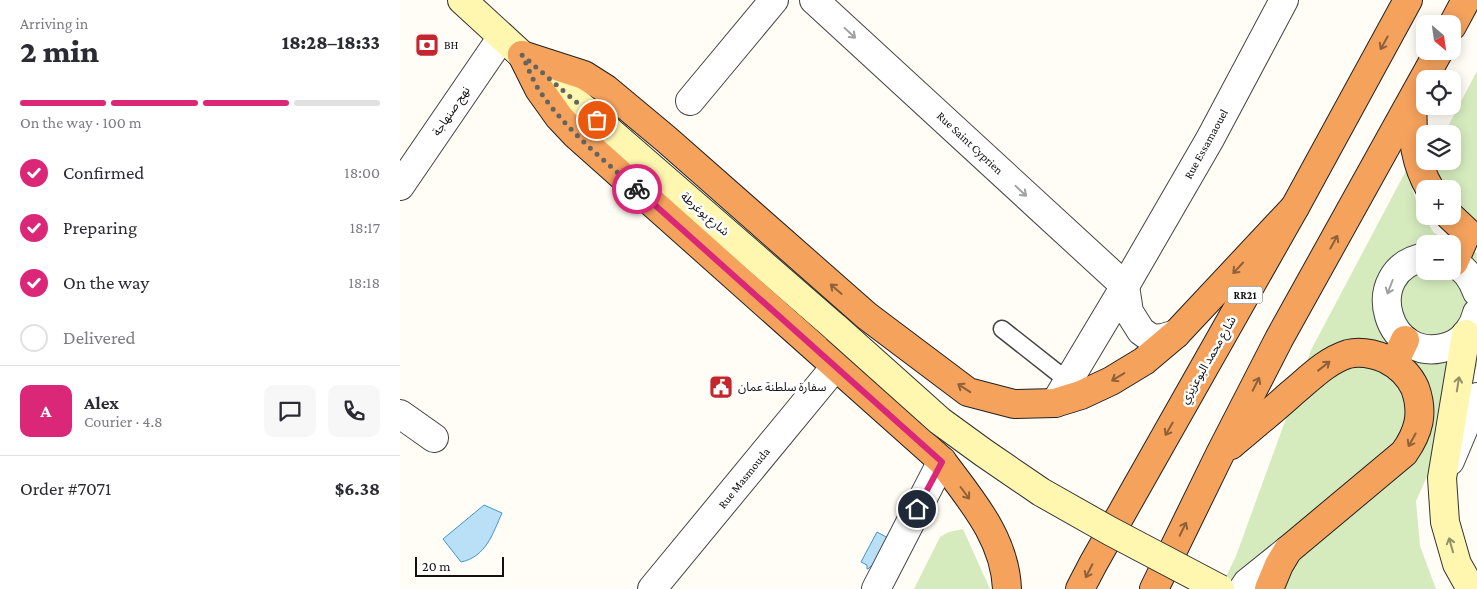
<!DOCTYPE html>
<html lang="en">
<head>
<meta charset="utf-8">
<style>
  :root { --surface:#fff; --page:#f7f7f7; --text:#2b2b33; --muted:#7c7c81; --line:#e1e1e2; --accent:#db2777 }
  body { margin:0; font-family:"Crimson Pro","Noto Sans Arabic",serif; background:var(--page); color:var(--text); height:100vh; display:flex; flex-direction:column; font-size:19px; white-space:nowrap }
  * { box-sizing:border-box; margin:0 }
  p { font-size:16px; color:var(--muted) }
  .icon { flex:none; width:28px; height:28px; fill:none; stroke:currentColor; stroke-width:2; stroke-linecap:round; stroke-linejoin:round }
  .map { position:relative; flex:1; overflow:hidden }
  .sheet { display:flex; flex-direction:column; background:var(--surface); width:400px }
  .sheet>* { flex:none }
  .needle { width:32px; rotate:151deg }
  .buttons { position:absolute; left:1016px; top:15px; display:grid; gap:10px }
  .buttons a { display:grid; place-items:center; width:45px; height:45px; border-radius:10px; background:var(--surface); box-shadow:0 2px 12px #0003; font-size:25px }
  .scale { position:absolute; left:15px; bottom:12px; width:89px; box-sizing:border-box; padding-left:5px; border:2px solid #111; border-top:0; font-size:14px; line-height:18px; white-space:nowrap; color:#111; -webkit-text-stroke:4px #fff; paint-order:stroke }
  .pin { position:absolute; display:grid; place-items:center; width:42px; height:42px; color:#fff; margin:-21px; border:2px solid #fff; border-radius:50%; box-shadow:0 1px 5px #0007 }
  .courier { position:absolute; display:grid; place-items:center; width:50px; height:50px; margin:-25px; border:4px solid #db2777; border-radius:50%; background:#fff; color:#222; box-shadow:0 1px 6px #0007 }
  .head em { font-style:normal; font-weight:800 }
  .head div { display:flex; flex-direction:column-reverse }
  .head { display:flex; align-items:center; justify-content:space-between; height:85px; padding:0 20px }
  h1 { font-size:32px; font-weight:800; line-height:38px }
  .bar { display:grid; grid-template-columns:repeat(4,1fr); gap:8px 5px; align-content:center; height:60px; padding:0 20px }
  .bar i { height:6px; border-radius:4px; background:var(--line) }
  .bar .current { background:var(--accent) }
  .bar p { grid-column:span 4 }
  .line { display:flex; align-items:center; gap:12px; padding:0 20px; border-top:1px solid var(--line) }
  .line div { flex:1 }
  .round { display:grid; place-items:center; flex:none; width:52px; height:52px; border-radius:10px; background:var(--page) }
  ol { padding:0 20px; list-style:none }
  li { display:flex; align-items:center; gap:15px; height:55px }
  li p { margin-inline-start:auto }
  li .icon { padding:5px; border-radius:50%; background:var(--accent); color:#fff; stroke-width:4 }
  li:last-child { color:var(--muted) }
  li i { width:28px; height:28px; border:2px solid var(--line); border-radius:50% }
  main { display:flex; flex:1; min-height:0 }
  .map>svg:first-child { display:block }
  .green { fill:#d5ebbd; fill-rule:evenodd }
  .water { fill:#b9e0f7; stroke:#3f96cf }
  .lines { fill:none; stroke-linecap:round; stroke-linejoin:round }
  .service-casing { stroke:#444; stroke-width:19 }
  .minor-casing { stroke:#444; stroke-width:30 }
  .tertiary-casing { stroke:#444; stroke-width:30 }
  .secondary-casing { stroke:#333; stroke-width:30 }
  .motorway-casing { stroke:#222; stroke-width:30 }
  .service { stroke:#fff; stroke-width:16 }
  .minor { stroke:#fff; stroke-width:28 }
  .tertiary { stroke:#fff; stroke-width:28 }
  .secondary { stroke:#fff6b0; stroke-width:28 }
  .motorway { stroke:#f5a25d; stroke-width:28 }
  .secondary-bridge-casing { stroke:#333; stroke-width:30; stroke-linecap:butt }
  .secondary-bridge { stroke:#fff6b0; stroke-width:28 }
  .oneway { stroke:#a0a0a0 }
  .oneway2 { stroke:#8e613b }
  .oneway3 { stroke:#948f68 }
  .done { stroke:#646461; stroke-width:5; stroke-dasharray:0 9 }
  .route { stroke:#db2777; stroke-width:6 }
  .labels { text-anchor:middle; stroke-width:5; stroke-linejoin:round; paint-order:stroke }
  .shield { fill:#fff; stroke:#585858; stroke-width:1 }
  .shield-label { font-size:11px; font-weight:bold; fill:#111 }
  .poi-label { font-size:12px; fill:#111; stroke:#fff; text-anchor:start }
  .street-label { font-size:12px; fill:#111; stroke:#fff }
</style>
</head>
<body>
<main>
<section class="sheet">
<div class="head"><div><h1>2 min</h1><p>Arriving in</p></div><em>18:28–18:33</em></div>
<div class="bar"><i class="current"></i><i class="current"></i><i class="current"></i><i></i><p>On the way · 100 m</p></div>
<ol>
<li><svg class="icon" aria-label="check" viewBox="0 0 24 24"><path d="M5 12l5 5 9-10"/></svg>Confirmed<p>18:00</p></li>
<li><svg class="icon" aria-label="check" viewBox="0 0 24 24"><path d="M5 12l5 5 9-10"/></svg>Preparing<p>18:17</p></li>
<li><svg class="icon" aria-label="check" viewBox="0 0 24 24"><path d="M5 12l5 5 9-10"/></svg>On the way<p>18:18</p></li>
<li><i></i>Delivered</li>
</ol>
<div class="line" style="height:90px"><b class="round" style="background:var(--accent);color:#fff">A</b><div><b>Alex</b><p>Courier · 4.8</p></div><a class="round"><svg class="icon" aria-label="chat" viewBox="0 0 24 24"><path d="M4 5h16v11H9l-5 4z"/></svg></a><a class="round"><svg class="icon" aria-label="phone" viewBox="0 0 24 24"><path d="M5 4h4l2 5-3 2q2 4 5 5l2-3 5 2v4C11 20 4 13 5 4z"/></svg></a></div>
<div class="line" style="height:65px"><div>Order #7071</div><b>$6.38</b></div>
</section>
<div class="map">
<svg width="1077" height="589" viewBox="0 0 1077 589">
  <rect width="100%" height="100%" fill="#fffdf5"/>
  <g class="green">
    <polygon points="1077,71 1077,221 1071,220 1053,206 1052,189 1039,189 1036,184 1037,161 1052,161 1052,134 1044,134"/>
    <path d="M1009 165 1012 188 1019 209 1034 233 1077 253V366L1016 501 1020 546 1036 589H820L836 556 911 350ZM1025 244H1052V271H1025Z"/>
    <polygon points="563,529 590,589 514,589 540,537 549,532"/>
  </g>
  <g class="water">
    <path d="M84 505 102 513C93 533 86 557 61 562L43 539Z"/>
    <polygon points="477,532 490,539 475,568 471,566 468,569 467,569 467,565 461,562"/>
  </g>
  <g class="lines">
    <g class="service-casing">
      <polyline id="service" points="602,329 668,381"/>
    </g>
    <g class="minor-casing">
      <g id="minor">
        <polyline points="414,0 725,286"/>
        <polyline points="290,101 374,0"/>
        <polyline points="0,186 102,37"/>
        <polyline points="725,286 729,312 741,331 752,339 763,338 776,334"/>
        <polyline points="655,403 725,286 810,139 884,0"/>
        <polyline points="0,414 34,438"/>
        <polyline points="252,589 435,367"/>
        <polyline points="476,589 542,461"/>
        <polyline points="843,589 847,583 888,550"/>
      </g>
    </g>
    <g class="tertiary-casing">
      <g id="tertiary">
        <path d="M1025 257C958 270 987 371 1052 345 1065 339 1074 326 1077 313"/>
        <path d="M1052 261C1065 269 1072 278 1077 292"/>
        <polyline points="1050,461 1077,397"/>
      </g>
    </g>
    <g class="secondary-casing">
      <g id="secondary">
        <polyline points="62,0 122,55 436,328"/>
        <polyline points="1066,334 1042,478 1045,522 1057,564 1071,589"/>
      </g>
    </g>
    <g class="motorway-casing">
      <g id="motorway">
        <polyline points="1052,26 1066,0"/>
        <polyline points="122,55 184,75 206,89 266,139 467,316 568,392 614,404 655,403 681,395 711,381 744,361 776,334 895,207"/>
        <path d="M122 55 139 89 159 117 175 134 542 461C571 500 605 538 607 589"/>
        <path d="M1013 101C1011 132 1014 162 1030 189"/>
        <polyline points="1050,216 1067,232 1054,262"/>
        <polyline points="994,363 1005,340"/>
        <path d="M831 445C851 428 872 411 892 393 910 378 926 361 948 354 961 351 974 354 986 359 998 365 1009 375 1015 388 1024 413 1019 432 1004 453L888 550 879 565 869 589"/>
        <polyline points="680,589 693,564 895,207 1008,0"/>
        <polyline points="754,589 820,454 879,339 1039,51"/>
      </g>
    </g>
    <use href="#service" class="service"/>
    <use href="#minor" class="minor"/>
    <use href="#tertiary" class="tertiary"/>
    <use href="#secondary" class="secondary"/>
    <use href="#motorway" class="motorway"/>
    <g class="secondary-bridge-casing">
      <polyline id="secondary-bridge" points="436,328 540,421 584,453 641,492 710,531 820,589"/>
    </g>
    <use href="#secondary-bridge" class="secondary-bridge"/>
  </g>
  <defs><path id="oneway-shaft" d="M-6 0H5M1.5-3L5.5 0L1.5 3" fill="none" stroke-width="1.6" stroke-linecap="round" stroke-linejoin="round" transform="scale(1.25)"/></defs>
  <g class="oneway">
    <use href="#oneway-shaft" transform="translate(450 33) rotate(43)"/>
    <use href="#oneway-shaft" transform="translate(621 191) rotate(43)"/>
    <use href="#oneway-shaft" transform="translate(990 287) rotate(111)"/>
  </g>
  <g class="oneway2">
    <use href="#oneway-shaft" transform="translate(984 43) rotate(119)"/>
    <use href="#oneway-shaft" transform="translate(934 242) rotate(-61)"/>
    <use href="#oneway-shaft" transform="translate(838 268) rotate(133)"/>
    <use href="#oneway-shaft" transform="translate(436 289) rotate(-139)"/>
    <use href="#oneway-shaft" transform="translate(924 366) rotate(-38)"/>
    <use href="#oneway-shaft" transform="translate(718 377) rotate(149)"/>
    <use href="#oneway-shaft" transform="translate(856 384) rotate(-63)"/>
    <use href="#oneway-shaft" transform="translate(564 388) rotate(-147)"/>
    <use href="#oneway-shaft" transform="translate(769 429) rotate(120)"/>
    <use href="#oneway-shaft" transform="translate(1012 440) rotate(119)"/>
    <use href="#oneway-shaft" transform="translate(565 493) rotate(53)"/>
    <use href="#oneway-shaft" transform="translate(783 529) rotate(-64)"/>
    <use href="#oneway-shaft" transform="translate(689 571) rotate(117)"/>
  </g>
  <g class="oneway3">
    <use href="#oneway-shaft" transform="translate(1058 384) rotate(-81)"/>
    <use href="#oneway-shaft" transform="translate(1051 545) rotate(-106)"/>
  </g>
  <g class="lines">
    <path class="done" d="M197 120 122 55C128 67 132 79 139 90 165 129 202 159 237 189"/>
    <polyline class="route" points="237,189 542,462 517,509"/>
  </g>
  <defs>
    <g id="bank-square" transform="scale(1.25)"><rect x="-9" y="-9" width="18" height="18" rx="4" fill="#c4262e" stroke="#fff"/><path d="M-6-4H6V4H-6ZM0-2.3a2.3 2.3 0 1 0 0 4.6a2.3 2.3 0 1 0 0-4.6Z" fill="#fff"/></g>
    <g id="civic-square" transform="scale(1.25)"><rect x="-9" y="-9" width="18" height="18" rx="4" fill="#c4262e" stroke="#fff"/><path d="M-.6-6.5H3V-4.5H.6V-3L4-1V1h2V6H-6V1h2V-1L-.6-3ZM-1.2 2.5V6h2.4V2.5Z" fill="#fff"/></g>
  </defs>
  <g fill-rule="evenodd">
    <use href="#bank-square" x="27" y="45"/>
    <use href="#civic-square" x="321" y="387"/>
  </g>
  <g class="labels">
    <rect class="shield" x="827.5" y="286.5" width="35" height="17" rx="4"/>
    <g class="shield-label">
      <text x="845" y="299">RR21</text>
    </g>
    <g class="poi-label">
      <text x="44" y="49">BH</text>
      <text x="338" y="391">سفارة سلطنة عمان</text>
    </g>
    <g class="street-label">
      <text transform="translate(51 111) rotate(-56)" y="4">نهج صنهاجة</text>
      <text transform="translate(570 143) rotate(43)" y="4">Rue Saint Cyprien</text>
      <text transform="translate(806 144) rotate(-61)" y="4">Rue Essamaouel</text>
      <text transform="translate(305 214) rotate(41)" y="4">شارع يوغرطة</text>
      <text transform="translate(808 360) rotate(-60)" y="4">شارع محمد البوعزيزي</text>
      <text transform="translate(344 478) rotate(-51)" y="4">Rue Masmouda</text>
    </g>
  </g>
</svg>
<div class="buttons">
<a><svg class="needle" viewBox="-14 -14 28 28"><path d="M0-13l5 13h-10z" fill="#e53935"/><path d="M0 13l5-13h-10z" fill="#7c7c81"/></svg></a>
<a><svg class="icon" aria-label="locate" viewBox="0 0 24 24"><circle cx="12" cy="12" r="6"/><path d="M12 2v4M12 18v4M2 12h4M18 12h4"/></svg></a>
<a><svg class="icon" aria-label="layers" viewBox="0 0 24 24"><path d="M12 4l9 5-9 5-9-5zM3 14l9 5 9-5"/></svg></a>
<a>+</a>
<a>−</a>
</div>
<div class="scale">20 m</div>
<div class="pin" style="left:197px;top:120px;background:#ea580c"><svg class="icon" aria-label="bag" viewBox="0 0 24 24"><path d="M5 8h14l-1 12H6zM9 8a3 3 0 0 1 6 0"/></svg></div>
<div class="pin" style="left:517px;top:509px;background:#1f2937"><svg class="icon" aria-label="home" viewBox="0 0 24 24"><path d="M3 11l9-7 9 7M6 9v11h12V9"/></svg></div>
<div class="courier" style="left:237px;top:189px"><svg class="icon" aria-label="bike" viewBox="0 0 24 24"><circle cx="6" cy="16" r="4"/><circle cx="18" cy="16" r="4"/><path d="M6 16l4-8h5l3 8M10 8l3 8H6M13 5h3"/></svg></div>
</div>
</main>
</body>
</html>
